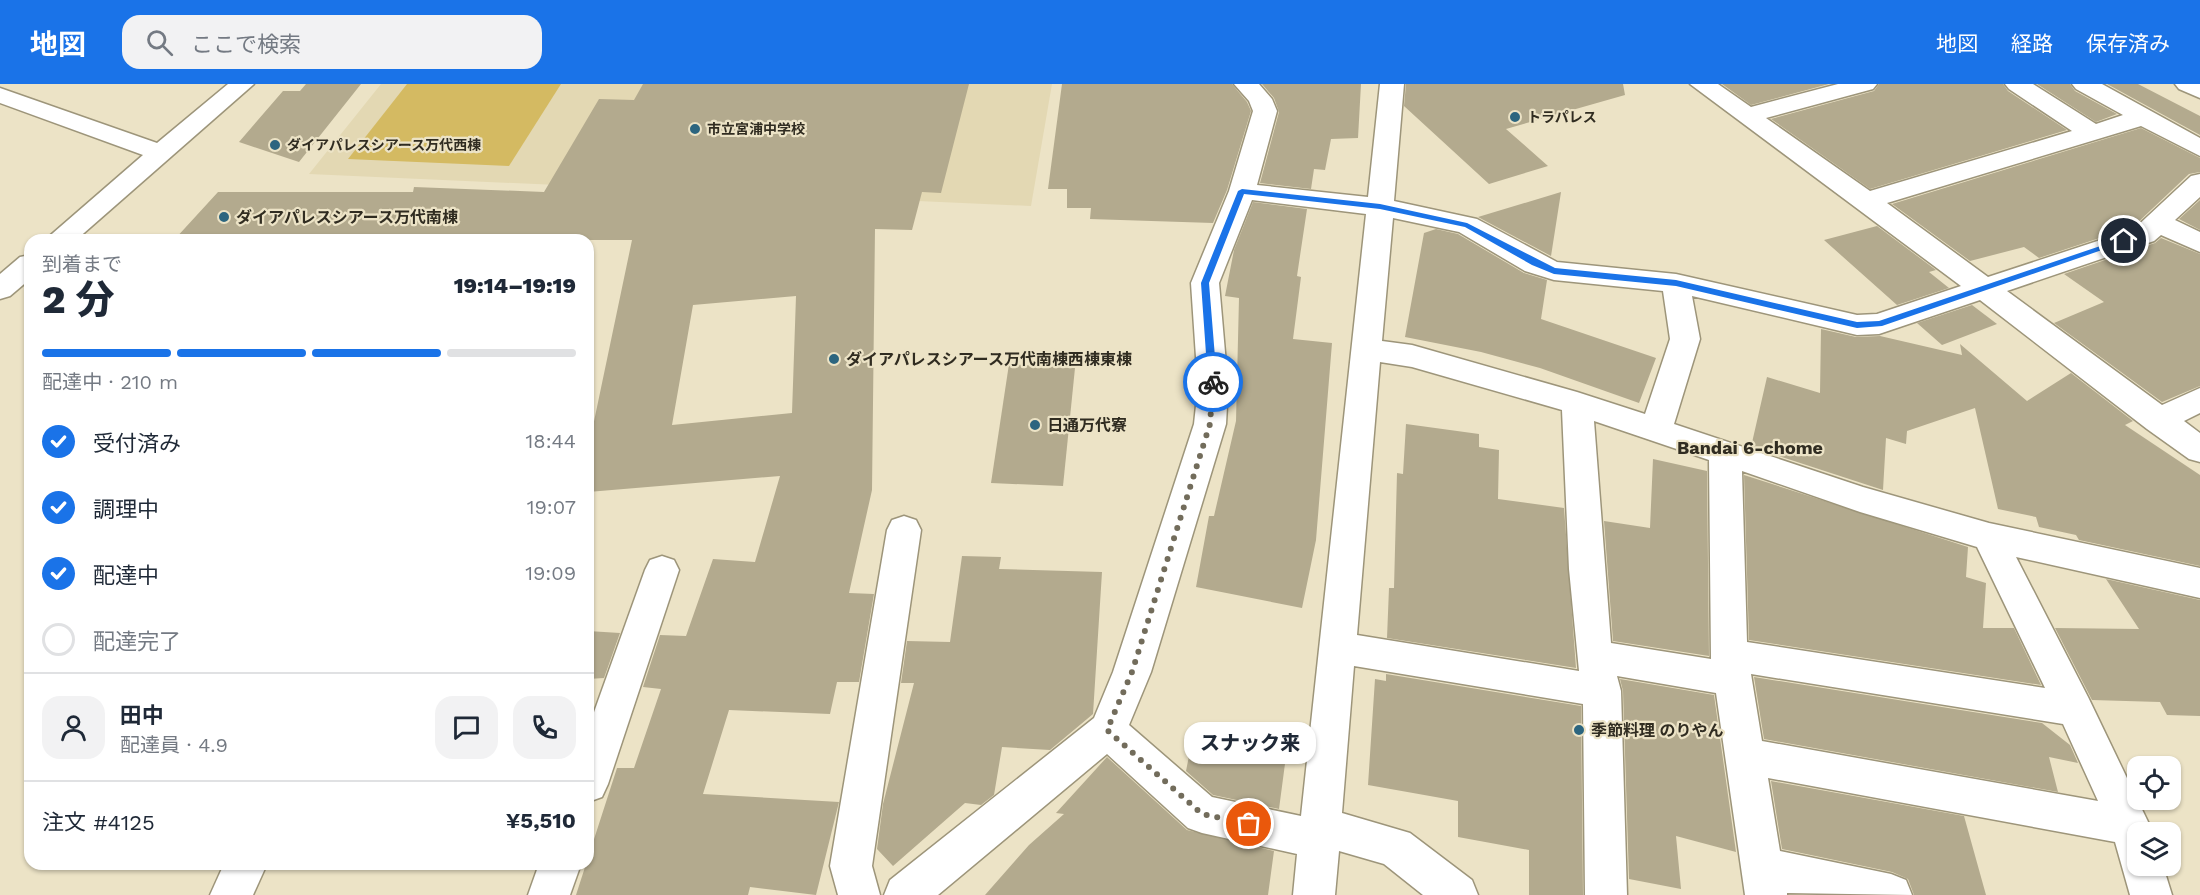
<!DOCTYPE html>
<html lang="ja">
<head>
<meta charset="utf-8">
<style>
  :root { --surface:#fff; --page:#f2f2f3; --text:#1f2937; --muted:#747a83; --line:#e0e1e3; --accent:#1a73e8 }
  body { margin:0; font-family:"Work Sans","Noto Sans JP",sans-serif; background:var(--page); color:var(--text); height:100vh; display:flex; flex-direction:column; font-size:22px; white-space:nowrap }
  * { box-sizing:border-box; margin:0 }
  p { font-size:20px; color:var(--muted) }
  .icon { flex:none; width:33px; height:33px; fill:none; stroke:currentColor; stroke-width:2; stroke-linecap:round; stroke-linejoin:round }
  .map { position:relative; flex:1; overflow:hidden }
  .details { position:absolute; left:24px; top:150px; width:570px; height:636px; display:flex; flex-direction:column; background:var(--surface); border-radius:18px; box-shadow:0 2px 4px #0004 }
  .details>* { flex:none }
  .buttons { position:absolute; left:2127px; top:672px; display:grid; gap:12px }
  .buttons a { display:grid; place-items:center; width:54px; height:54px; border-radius:12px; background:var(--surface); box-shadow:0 2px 4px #0004; font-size:30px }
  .pin { position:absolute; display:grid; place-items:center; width:51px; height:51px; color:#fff; margin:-26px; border:3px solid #fff; border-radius:50%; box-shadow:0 2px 6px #0007 }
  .courier { position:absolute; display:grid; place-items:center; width:60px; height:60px; margin:-30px; border:4px solid #1a73e8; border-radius:50%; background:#fff; color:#222; box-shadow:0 2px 8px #0007 }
  .bubble { position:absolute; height:42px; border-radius:18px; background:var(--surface); box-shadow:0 2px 4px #0004; font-size:20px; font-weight:800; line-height:42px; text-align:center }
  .overview em { font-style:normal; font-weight:800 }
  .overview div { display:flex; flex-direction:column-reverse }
  .overview { display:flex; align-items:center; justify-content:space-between; height:102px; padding:0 18px }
  h1 { font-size:39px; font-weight:800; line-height:45px }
  .bar { display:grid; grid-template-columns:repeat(4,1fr); gap:9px 6px; align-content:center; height:72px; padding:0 18px }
  .bar i { height:8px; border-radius:4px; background:var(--line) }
  .bar .current { background:var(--accent) }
  .bar p { grid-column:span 4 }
  .line { display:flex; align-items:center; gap:15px; padding:0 18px; border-top:2px solid var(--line) }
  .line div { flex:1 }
  .round { display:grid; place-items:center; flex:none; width:63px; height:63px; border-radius:18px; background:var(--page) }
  ol { padding:0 18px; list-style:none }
  li { display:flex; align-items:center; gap:18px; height:66px }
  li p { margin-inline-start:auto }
  li .icon { padding:6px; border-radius:50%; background:var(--accent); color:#fff; stroke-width:4 }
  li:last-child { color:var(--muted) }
  li i { width:33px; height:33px; border:3px solid var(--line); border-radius:50% }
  header { display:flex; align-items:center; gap:36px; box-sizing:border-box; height:84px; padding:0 30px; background:var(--accent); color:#fff }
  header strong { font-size:28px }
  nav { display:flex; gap:33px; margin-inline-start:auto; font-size:21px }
  .search { width:420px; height:54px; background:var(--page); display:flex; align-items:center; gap:15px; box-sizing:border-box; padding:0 21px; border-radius:18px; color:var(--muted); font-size:22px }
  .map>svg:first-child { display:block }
  .built { fill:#e3d8b3 }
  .green { fill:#d4ba62 }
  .building { fill:#b3aa8e; fill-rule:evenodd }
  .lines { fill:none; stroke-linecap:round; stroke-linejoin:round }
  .minor-casing { stroke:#9d957a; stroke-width:3 }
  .minor { fill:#fff; fill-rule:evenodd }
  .route { fill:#1a73e8 }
  .done { stroke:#726c5b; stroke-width:6; stroke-dasharray:0 10.8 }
  .poi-dot { fill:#2c657f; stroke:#ece3c6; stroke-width:2 }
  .labels { text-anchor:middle; stroke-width:4.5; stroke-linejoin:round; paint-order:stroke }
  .far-poi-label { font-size:14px; font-weight:bold; fill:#302c21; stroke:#ece3c6; text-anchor:start }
  .poi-label { font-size:16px; font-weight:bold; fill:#302c21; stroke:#ece3c6; text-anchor:start }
  .neighbourhood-label { font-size:18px; font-weight:bold; fill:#302c21; stroke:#ece3c6 }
</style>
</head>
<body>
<header>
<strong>地図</strong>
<div class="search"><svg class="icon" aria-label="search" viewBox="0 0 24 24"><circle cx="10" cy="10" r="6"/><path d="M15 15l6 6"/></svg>ここで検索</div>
<nav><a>地図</a><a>経路</a><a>保存済み</a></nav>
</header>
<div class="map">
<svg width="2200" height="811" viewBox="0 0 2200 811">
  <rect width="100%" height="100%" fill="#ece3c6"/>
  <polygon class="built" points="381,0 1052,0 1031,122 309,90"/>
  <polygon class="green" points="407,0 561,0 509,82 348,75"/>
  <g class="building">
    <polygon points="306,0 361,0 299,78 239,58 283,7 300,7"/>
    <path d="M643 0H969L941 109 922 108 912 146 875 145 872 406 849 509 874 510 859 598H837L830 630 729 626 703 710 839 718 816 811 750 803 748 811H576L617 684H634L661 605 643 603 660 551 686 552 713 475 755 478 780 392 588 408V366L632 156H174L218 108H413L414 103 544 108 599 15 634 16ZM796 212 792 329 672 341 693 221Z"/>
    <polygon points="1062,0 1232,0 1247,18 1251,27 1227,106 1213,139 1090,135 1091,124 1067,124 1067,105 1048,105"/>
    <polygon points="1262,0 1361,0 1358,54 1331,55 1325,86 1314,85 1311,105 1260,99 1279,28 1274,14"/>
    <polygon points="1406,0 1623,0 1625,11 1506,45 1548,82 1489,100 1404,22"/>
    <polygon points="1722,0 1829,0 1751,21"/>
    <polygon points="1879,0 2003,0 2008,7 2067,46 1870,105 1771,35 1874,7"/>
    <polygon points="2037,0 2070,0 2075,7 2117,30 2096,38"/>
    <polygon points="2107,0 2138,0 2200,32 2200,51"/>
    <polygon points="2141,44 2200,74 2200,88 2189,90 2133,143 2039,174 2024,163 1970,177 1892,120"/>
    <polygon points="1561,108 1551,172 1478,133"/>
    <polygon points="2200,116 2200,146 2179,135"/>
    <polygon points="1253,118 1307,125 1297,192 1301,193 1293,255 1332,259 1316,456 1302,524 1196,503 1209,432 1214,432 1236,337 1239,214 1225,212 1234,166"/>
    <polygon points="1877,142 1936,186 1929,188 1949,204 1897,221 1824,156"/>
    <polygon points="1436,145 1458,150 1524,189 1547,196 1541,235 1656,274 1639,319 1540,284 1481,268 1405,253 1424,149"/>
    <polygon points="2161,154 2200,170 2200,302 2162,318 2054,239 2104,218 2064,190 2155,159"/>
    <polygon points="1972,221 1997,240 1942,261 1917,239"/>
    <polygon points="1821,245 1856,253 1880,252 1962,271 1960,260 2027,317 2071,289 2133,337 2125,341 2200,391 2200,482 2079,456 2076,451 2039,443 2036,433 1998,425 1975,324 1907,347 1906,360 1886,354 1883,406 1751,363 1767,293 1820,309"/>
    <polygon points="1009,280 1075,284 1063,402 991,399"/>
    <polygon points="1406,340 1479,350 1479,363 1499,366 1498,415 1564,424 1576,584 1387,554 1389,504 1394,504 1397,389 1403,390"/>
    <polygon points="1653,375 1707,387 1709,572 1613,557 1604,437 1650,444"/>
    <polygon points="1744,391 1968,463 1966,493 1986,499 1983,544 2014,544 2041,601 1749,556"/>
    <polygon points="962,472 1001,473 999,485 1102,488 1093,630 1050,666 1002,663 994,711 981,721 965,719 893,782 877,765 883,720 914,599 901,599 907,557 950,558"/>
    <polygon points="2106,495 2200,516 2200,632 2167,631 2160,618 2092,616 2055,544 2139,545"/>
    <polygon points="588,547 620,549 604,594 588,595"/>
    <polygon points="1386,590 1581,622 1583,811 1529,811 1529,766 1458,753 1458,717 1368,701 1375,595 1386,597"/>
    <polygon points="1754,593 2042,639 2070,661 2078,679 2049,673 2058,708 1764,655"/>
    <polygon points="1620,595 1714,611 1736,768 1676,752 1681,805 1629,795 1623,607"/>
    <polygon points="1229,649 1288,657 1279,725 1213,711 1186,687 1191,662 1227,667"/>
    <polygon points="1107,673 1187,746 1274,767 1268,811 985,811 1029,761 1064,730 1056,729"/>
    <polygon points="1771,697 1964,732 1986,811 1914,811 1908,795 1892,788 1782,765"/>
  </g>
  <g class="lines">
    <g class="minor-casing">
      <g id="minor">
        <polygon points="228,0 254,0 76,156 45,156 143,71 0,19 0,4 157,59"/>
        <path d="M1234 0H1259L1272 15 1277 27 1257 101 1368 113 1380 0H1404L1394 117 1477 135 1557 178 1676 190 1857 231 1877 230 1961 202 1690 0H1718L1751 23 1838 0H1877L1873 5 1766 34 1870 107 2072 47 2009 5 2005 0H2033L2096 40 2123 31 2076 5 2072 0H2102L2200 54V72L2141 42 1887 119 1988 193 2134 145 2191 92 2200 90V113L2175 136 2200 148V168L2161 151 2154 157 2007 207 2162 321 2200 304V329L2184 337 2200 349V378L2189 375 2147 345 1980 216 1879 250 1857 251 1692 212 1700 255 1674 340 1863 403 1989 439 2200 484V514L2016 473 2088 613 2150 742 2152 748H2138V782H2163L2172 811H2130L2115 758 1768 694 1780 767 1891 790 1906 796 1912 811 1787 809V811H1745L1716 609 1617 592 1621 607 1627 811H1585L1583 620 1354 582 1342 729 1410 749 1472 796 1478 811H1423L1384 780 1339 767 1335 811H1293L1297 770 1202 749 1188 744 1107 670 938 811H884L890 796 1094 634 1113 588 1194 340 1198 303 1191 199 1229 107 1253 27 1249 17ZM1252 116 1366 130 1301 732 1212 713 1129 641 1151 588 1226 340 1228 303 1219 199ZM1393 134 1459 148 1525 187 1554 196 1663 207 1670 255 1645 330 1577 308 1412 261 1382 257ZM1380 278 1412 283 1562 326 1569 485 1579 587 1357 551ZM1594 337 1709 376 1711 575 1611 559ZM1742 387 1860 428 1977 463 2045 604 1747 558ZM1751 590 2063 640 2098 717 1762 657Z"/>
        <polygon points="2175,0 2200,0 2200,14 2179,5"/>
        <polygon points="30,171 30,195 10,212 0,215 0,190 20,173"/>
        <polygon points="904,432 916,436 921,446 872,782 880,811 838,811 830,782 887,446 892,436"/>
        <polygon points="662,472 674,476 679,486 608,700 602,713 588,718 588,645 645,486 650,476"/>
        <polygon points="224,780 267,780 253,811 210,811"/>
        <polygon points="539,780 581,780 570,811 528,811"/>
      </g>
    </g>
    <use href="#minor" class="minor"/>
  </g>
  <polygon class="route" points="1242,105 1380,120 1467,139 1555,184 1676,196 1857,238 1879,237 2121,155 2128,157 1882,242 1857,244 1676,202 1554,190 1532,181 1465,143 1380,125 1244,110 1209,199 1217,298 1213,302 1208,298 1201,199 1238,107"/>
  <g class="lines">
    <polyline class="done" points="1213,298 1210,340 1132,588 1107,646 1202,730 1249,740"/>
  </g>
  <g class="poi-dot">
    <circle cx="1515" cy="33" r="6"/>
    <circle cx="695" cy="45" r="6"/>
    <circle cx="275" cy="61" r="6"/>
    <circle cx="224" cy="133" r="6"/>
    <circle cx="834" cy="275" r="6"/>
    <circle cx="1035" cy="341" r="6"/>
    <circle cx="1579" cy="646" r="6"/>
  </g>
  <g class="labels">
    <g class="far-poi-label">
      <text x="1527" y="38">トラパレス</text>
      <text x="707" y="50">市立宮浦中学校</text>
      <text x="287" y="66">ダイアパレスシアース万代西棟</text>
    </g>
    <g class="poi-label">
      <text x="236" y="139">ダイアパレスシアース万代南棟</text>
      <text x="846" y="281">ダイアパレスシアース万代南棟西棟東棟</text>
      <text x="1047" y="347">日通万代寮</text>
      <text x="1591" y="652">季節料理 のりやん</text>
    </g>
    <g class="neighbourhood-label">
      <text x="1750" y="370">Bandai 6-chome</text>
    </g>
  </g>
</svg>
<div class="buttons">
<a><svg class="icon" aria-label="locate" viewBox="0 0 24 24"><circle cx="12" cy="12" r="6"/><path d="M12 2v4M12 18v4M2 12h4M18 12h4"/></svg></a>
<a><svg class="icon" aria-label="layers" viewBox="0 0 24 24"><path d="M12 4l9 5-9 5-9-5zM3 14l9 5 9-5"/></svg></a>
</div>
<div class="pin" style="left:1249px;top:740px;background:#ea580c"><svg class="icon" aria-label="bag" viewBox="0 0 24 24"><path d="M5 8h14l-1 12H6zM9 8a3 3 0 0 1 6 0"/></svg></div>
<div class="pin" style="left:2124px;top:157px;background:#1f2937"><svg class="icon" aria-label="home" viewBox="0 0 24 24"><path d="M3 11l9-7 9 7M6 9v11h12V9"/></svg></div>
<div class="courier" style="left:1213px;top:298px"><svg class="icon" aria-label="bike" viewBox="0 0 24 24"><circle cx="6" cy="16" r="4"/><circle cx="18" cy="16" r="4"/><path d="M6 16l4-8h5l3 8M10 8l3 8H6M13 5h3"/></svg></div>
<div class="bubble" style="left:1184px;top:638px;width:132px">スナック来</div>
<section class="details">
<div class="overview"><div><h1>2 分</h1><p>到着まで</p></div><em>19:14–19:19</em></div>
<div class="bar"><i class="current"></i><i class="current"></i><i class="current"></i><i></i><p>配達中 · 210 m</p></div>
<ol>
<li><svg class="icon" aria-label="check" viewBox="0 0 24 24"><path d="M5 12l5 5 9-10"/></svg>受付済み<p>18:44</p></li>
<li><svg class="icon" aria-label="check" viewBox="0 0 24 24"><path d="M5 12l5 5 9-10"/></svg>調理中<p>19:07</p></li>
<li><svg class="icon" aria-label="check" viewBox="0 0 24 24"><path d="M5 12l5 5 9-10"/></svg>配達中<p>19:09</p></li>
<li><i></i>配達完了</li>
</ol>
<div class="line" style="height:108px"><a class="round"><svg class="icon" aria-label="person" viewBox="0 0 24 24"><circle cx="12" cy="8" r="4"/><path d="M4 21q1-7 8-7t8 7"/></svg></a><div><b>田中</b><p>配達員 · 4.9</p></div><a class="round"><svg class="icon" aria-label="chat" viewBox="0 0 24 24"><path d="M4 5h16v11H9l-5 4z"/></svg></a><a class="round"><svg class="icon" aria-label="phone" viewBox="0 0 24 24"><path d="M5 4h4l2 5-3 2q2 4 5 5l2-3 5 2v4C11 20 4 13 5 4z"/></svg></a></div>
<div class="line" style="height:78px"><div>注文 #4125</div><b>¥5,510</b></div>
</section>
</div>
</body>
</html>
